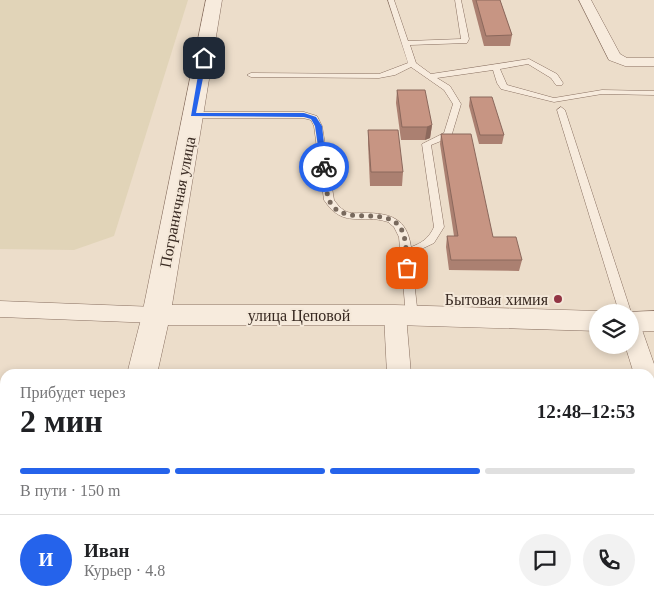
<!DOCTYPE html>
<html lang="ru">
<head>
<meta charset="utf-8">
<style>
  :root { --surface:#fff; --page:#f2f2f2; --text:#202124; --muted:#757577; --line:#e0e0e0; --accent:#2563eb }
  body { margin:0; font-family:"Times New Roman",serif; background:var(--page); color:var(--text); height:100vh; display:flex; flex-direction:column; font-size:19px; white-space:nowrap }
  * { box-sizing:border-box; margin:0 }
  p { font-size:16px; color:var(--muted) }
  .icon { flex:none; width:28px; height:28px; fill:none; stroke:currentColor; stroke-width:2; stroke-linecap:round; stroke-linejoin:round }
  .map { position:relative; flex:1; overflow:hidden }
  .side { position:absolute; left:0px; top:369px; width:655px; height:246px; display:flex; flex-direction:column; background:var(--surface); border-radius:15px 15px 0 0; box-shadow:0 2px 8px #0003 }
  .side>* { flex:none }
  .controls { position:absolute; left:589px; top:304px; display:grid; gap:10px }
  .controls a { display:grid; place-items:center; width:50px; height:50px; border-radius:50%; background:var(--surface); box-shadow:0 2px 8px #0003; font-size:25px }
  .pin { position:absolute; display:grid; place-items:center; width:42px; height:42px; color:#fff; margin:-21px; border-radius:10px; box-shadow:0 2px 8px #0006 }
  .courier { position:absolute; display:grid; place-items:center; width:50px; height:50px; margin:-25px; border:4px solid #2563eb; border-radius:50%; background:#fff; color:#222; box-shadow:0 1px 6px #0007 }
  .summary em { font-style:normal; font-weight:700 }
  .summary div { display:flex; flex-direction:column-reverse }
  .summary { display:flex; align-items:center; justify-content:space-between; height:85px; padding:0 20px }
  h1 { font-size:32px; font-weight:700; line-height:38px }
  .bar { display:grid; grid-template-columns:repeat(4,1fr); gap:8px 5px; align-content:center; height:60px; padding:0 20px }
  .bar i { height:6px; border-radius:4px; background:var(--line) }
  .bar .active { background:var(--accent) }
  .bar p { grid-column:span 4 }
  .line { display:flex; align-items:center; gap:12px; padding:0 20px; border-top:1px solid var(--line) }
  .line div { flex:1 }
  .round { display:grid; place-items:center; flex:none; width:52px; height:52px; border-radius:26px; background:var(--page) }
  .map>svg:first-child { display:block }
  .farmland { fill:#e1d4b8 }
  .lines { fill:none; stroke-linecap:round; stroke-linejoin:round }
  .service-casing { stroke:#886f60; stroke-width:1 }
  .minor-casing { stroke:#886f60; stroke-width:1 }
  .tertiary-casing { stroke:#886f60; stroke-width:1 }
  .service { fill:#f7ebdd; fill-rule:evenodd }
  .minor { fill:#f7ebdd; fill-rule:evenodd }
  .tertiary { fill:#f7ebdd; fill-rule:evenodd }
  .wall { fill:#ab8071 }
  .shaded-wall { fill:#8b685c }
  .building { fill:#c79583; stroke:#8b685c }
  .route { fill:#2563eb }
  .done { stroke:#78695d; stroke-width:5; stroke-dasharray:0 9 }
  .poi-dot { fill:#923443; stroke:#f4e8d9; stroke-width:2 }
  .labels { text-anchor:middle; stroke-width:4; stroke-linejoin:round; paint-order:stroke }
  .street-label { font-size:16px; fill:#392a22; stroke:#f4e8d9 }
  .poi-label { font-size:16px; fill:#392a22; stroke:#f4e8d9; text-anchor:end }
</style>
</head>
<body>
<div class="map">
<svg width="654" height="614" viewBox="0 0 654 614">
  <rect width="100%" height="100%" fill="#ecddca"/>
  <polygon class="farmland" points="0,0 188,0 114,236 74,250 0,249"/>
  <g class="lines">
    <g class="service-casing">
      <g id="service">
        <path d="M388 0H394L408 41 461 39 455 0H461L469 39 467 43 410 45 416 63 431 74 529 59 557 74 563 83 562 85H556L551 78 528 64 500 69 507 85 554 98 602 90 654 91V95L602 94 554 102 501 89 497 83 493 70 437 78 450 86 461 104 451 137 431 145 444 227 434 243 411 254 418 316 412 320 406 316 399 237 394 227 388 222C361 213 344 230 324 200L314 126 311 120 303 118H193L189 115 193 112H304L317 116 322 126 334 200C337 204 340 208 345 211 350 214 358 213 364 213 390 213 407 218 411 247 422 243 429 238 434 227L422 144 444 133 453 104 444 90 411 67 395 75 379 78 251 77 247 75 251 73 379 74 408 63Z"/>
        <polygon points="561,107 565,110 631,312 630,313 619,312 557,110"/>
      </g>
    </g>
    <g class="minor-casing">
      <g id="minor">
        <polygon points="579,0 591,0 620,54 627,58 654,58 654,66 625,66 609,60"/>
        <polygon points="0,301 156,307 164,310 167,315 164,320 156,323 0,317"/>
        <polygon points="395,307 403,310 406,315 411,374 387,374 384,315 387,310"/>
        <polygon points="630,319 638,321 641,327 654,364 654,407 650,406 650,374 634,374 625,345 630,345"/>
        <rect x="399" y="610" width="30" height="4"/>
      </g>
    </g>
    <g class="tertiary-casing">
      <g id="tertiary">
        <polygon points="206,0 222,0 172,305 395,305 598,311 603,312 598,312 598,331 395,325 168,325 157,374 127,374 142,315"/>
        <polygon points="654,311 654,331 630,332 630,312 628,312"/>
        <polygon points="69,610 107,610 106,614 68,614"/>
      </g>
    </g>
    <use href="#service" class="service"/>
    <use href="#minor" class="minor"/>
    <use href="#tertiary" class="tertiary"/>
  </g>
  <g class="wall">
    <polygon points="472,0 500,0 512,35 510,46 484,46"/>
    <polygon points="397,90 432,125 430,138 425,140 401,140 396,103"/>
    <polygon points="470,97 504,135 502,144 479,144 469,106"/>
    <polygon points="368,130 403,172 402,186 370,186 368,143"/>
    <polygon points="441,134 493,237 522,260 519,271 449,270 446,247 447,236 454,236 440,144"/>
    <rect x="0" y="458" width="5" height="87"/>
  </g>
  <polygon class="shaded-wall" points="432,125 430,138 425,140 427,127"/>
  <g class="building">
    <polygon points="476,0 500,0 512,35 486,36"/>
    <polygon points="397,90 425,90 432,125 427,127 402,127"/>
    <polygon points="470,97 492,97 504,135 480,135"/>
    <polygon points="368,130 398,130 403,172 371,172"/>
    <polygon points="441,134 471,134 493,237 516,237 522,260 451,260 447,236 458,236"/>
    <rect x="0" y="458" width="5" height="74"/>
    <rect x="296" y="610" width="43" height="4"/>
  </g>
  <polygon class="route" points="204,56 207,58 196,113 304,113 316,117 322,126 327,169 321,167 315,126 311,119 304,117 191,116 201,58"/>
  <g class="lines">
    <path class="done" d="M324 167C326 177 325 192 330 202 344 229 392 202 403 233 407 244 406 257 407 268"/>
  </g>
  <circle class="poi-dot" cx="558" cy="299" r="5"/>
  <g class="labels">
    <g class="street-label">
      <text transform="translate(177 202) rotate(-79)" y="6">Пограничная улица</text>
      <text x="299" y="321">улица Цеповой</text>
    </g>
    <g class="poi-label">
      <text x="548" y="305">Бытовая химия</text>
    </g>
  </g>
</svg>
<div class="controls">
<a><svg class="icon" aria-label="layers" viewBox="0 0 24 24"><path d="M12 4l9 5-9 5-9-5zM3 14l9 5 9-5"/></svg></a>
</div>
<div class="pin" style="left:407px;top:268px;background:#ea580c"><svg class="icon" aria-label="bag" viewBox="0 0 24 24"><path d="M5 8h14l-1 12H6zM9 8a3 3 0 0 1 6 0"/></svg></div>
<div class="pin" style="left:204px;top:58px;background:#1f2937"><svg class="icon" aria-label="home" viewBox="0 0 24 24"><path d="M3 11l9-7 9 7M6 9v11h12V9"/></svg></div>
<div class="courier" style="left:324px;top:167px"><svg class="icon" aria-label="bike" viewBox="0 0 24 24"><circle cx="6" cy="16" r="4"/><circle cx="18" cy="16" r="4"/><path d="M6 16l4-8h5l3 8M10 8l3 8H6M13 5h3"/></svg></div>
<section class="side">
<div class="summary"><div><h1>2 мин</h1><p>Прибудет через</p></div><em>12:48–12:53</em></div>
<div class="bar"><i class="active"></i><i class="active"></i><i class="active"></i><i></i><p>В пути · 150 m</p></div>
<div class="line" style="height:90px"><b class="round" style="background:var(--accent);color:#fff">И</b><div><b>Иван</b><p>Курьер · 4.8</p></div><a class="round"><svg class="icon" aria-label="chat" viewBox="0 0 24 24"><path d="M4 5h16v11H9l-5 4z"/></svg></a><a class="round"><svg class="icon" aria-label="phone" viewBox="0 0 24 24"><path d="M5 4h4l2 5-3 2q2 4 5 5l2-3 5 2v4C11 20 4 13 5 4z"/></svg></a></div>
</section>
</div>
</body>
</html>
